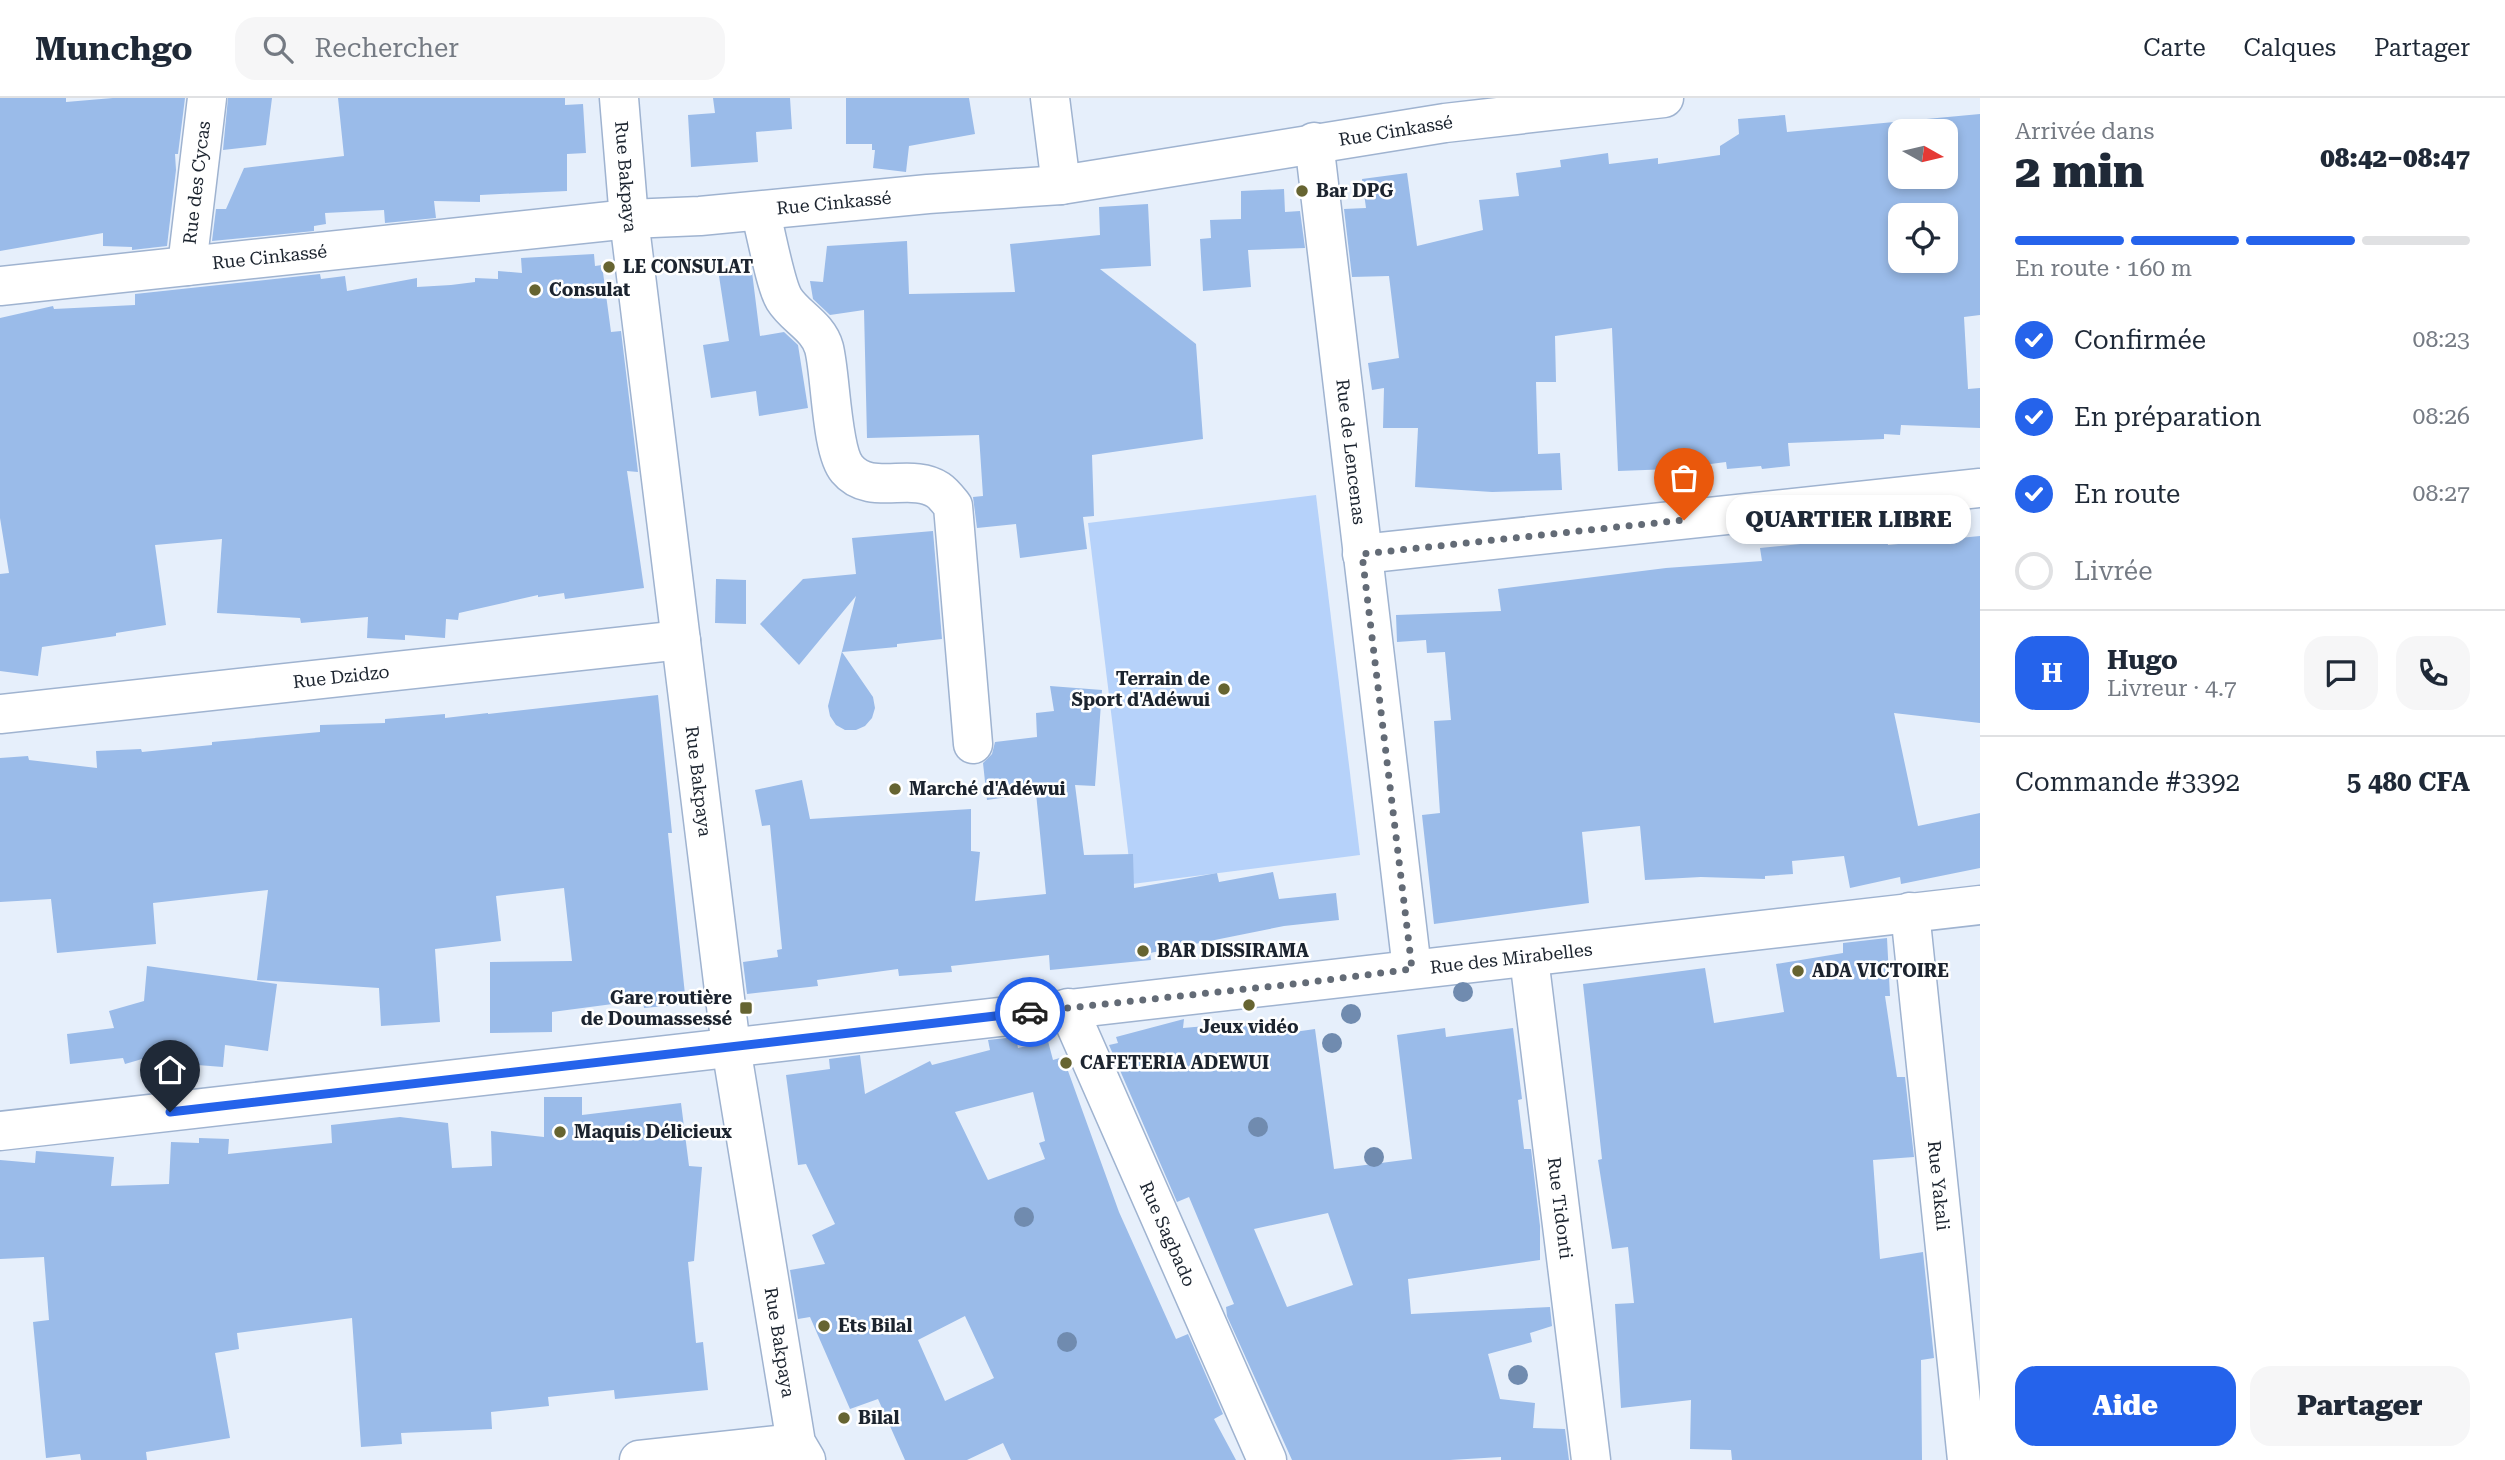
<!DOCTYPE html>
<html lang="fr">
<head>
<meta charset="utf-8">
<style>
  :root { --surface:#fff; --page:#f6f6f7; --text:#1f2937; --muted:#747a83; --line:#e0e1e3; --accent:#2563eb }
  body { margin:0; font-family:"Roboto Serif",serif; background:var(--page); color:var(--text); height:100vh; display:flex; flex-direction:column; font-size:26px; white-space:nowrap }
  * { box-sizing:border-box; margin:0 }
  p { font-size:23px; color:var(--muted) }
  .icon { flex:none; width:38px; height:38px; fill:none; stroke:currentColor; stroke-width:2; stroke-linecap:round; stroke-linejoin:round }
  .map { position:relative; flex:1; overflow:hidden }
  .details { display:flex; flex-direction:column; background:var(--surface); width:525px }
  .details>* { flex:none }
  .needle { width:46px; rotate:98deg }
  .controls { position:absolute; left:1888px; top:21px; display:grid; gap:14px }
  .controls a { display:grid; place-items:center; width:70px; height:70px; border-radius:14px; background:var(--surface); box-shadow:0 4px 10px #0003; font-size:35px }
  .pin { position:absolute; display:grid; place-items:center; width:60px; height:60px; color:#fff; margin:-72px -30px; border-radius:50% 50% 50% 0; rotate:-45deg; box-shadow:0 0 7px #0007 }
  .pin .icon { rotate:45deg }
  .courier { position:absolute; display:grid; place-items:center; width:70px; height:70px; margin:-35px; border:5px solid #2563eb; border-radius:50%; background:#fff; color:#222; box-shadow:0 2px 9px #0007 }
  .bubble { position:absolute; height:49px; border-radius:21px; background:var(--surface); box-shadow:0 4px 10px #0003; font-size:23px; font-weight:800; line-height:49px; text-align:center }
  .headline em { font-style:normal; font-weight:800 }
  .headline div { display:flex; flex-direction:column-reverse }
  .headline { display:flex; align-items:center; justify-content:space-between; height:119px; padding:0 35px }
  h1 { font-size:46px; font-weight:800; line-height:52px }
  .bar { display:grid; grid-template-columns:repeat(4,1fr); gap:10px 7px; align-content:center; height:84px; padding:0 35px }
  .bar i { height:9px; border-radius:5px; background:var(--line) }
  .bar .selected { background:var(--accent) }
  .bar p { grid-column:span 4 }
  .line { display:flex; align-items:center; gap:18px; padding:0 35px; border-top:2px solid var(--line) }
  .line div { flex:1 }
  .round { display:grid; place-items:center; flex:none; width:74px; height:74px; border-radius:21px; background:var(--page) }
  ol { padding:0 35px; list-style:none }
  li { display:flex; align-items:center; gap:21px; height:77px }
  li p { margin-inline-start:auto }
  li .icon { padding:7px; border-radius:50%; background:var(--accent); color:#fff; stroke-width:4 }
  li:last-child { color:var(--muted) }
  li i { width:38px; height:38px; border:4px solid var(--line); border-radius:50% }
  .action { display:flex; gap:14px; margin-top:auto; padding:14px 35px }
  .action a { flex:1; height:80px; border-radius:21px; background:var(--accent); color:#fff; font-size:28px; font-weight:800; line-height:80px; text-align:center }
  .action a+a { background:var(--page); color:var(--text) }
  header { display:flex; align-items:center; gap:42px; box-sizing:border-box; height:98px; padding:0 35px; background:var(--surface); border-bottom:2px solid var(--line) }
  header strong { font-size:33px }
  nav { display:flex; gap:38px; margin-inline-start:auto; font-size:24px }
  .search { width:490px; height:63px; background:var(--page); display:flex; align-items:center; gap:18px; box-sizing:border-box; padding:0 24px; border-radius:21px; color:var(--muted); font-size:26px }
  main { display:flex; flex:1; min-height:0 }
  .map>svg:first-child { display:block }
  .green { fill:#b6d2fa }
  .building { fill:#9abbe9; fill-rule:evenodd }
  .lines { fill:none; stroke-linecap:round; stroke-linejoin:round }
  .minor-casing { stroke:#9fb3d0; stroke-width:41 }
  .minor { stroke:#fff; stroke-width:38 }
  .tree { fill:#708baf }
  .done { stroke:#636b76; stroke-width:7; stroke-dasharray:0 12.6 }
  .route { stroke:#2563eb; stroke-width:9 }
  .poi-dot { fill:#666431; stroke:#fff; stroke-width:2.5 }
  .labels { text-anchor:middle; stroke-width:5; stroke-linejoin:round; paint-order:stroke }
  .street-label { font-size:18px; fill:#1c242f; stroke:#fff }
  .poi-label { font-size:18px; font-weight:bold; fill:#1c242f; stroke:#fff; text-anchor:start }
</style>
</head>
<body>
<header>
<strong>Munchgo</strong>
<div class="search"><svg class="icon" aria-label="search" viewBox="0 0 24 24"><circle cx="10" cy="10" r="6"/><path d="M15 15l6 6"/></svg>Rechercher</div>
<nav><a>Carte</a><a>Calques</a><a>Partager</a></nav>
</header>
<main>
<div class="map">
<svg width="1980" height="1362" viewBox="0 0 1980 1362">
  <rect width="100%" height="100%" fill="#e6effb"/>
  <polygon class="green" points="1316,397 1360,757 1132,786 1088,425"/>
  <g class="building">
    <polygon points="0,0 66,0 66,4 113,0 185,0 178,56 175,56 176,72 167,148 132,152 132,149 103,148 103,135 0,153"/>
    <polygon points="228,0 272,0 266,47 223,52"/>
    <polygon points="338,0 565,0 565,7 583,6 586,55 567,56 567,93 480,97 480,104 434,103 436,120 385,125 384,112 325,115 326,126 314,128 314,133 212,143 216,111 226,111 244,70 344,58"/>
    <polygon points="713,0 790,0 792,31 756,34 758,64 691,69 688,17 715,15"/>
    <polygon points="846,0 969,0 975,36 909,48 906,74 873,70 875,52 872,52 872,46 846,46"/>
    <path d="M1980 16V217L1964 219 1968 291 1980 290V330L1901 327 1900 337 1884 336V341L1788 345 1790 368 1762 371 1761 368 1727 371 1726 364 1672 371 1618 373 1612 230 1555 238 1556 284H1536L1538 356 1560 355 1562 392 1492 394 1415 389 1418 330H1383L1384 290 1372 292 1368 265 1399 260 1389 178 1352 179 1344 111 1366 110 1362 81 1407 75 1417 148 1483 132 1479 102 1519 98 1516 75 1561 69 1560 62 1608 55 1609 66 1658 60V66L1720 57V48L1739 36 1738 21 1785 17 1787 34ZM1900 33H1946V79H1900ZM1900 117H1946V163H1900Z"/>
    <polygon points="1284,91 1285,114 1300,113 1305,150 1248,152 1251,189 1203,193 1200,141 1211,140 1210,122 1241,121 1241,93"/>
    <polygon points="1148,106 1151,168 1100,171 1196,246 1203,341 1092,357 1094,418 1083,419 1087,451 1020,460 1016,426 977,430 973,399 983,398 979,337 867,340 864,212 830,217 813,201 810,183 823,184 827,148 907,143 909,196 1015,194 1010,146 1100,137 1099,109"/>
    <polygon points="594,156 595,168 602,167 611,234 621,233 638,374 627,373 644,490 565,501 564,495 538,499 538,497 459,515 458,522 446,521 445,540 405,537 405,542 367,540 368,519 301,525 300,520 217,515 222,441 155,447 166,527 116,535 116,538 42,549 38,578 0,573 0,476 9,475 0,420 0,220 53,208 54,211 135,207 135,196 320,176 321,181 345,178 347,193 417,180 417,189 451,187 475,184 475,180 498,181 498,173 522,175 521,160"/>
    <polygon points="752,174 760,238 784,234 798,247 808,310 759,318 756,293 711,300 703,247 729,243 719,178"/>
    <polygon points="1885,429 1888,447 1980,438 1980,625 1894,615 1918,728 1980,715 1980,770 1901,786 1900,779 1850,790 1844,758 1792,763 1793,776 1765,778 1765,781 1701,779 1645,782 1640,728 1582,734 1589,805 1434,826 1422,717 1440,715 1434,623 1451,622 1445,554 1427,555 1426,542 1397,544 1396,517 1501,513 1498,491 1666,470 1762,463 1760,450 1840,442 1839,437"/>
    <polygon points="933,433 942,541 897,546 897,549 842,554 873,599 875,610 872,620 865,628 856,632 845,632 836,627 830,618 828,608 856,498 799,567 760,526 803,481 856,476 852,440"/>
    <polygon points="716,481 746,482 746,526 715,525"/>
    <polygon points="1050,588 1102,592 1095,688 1075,687 1084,757 1133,756 1134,790 1217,775 1219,784 1273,774 1279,801 1336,795 1339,822 1284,828 1150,855 1151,862 1050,872 1049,857 951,868 952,874 899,878 898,871 817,882 818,888 747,896 743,864 778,859 777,852 782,851 770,727 762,728 755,692 802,682 810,721 971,711 971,753 980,754 975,803 1046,796 1036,695 987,702 983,665 992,656 995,644 1037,639 1036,615 1054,613"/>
    <polygon points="658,597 672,735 668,735 686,906 644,910 643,902 552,914 552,934 490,935 490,864 572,863 564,790 496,798 501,843 435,851 440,924 381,928 379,890 257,882 268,792 153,805 156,846 57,855 51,801 0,804 0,660 28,658 29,662 97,670 96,653 141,651 142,654 212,647 212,644 320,634 320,627 385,625 385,621 445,616 445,620 488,615 488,616"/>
    <polygon points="1887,840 1890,898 1885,898 1897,979 1905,979 1914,1059 1873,1062 1880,1161 1923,1154 1934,1260 1921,1262 1922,1362 1732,1362 1731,1352 1690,1351 1691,1302 1621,1310 1615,1206 1634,1205 1628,1149 1612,1151 1598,1062 1602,1061 1583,886 1705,870 1714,925 1784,914 1776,866 1843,855 1843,845"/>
    <polygon points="147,868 277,886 268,953 225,947 223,969 172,965 173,952 125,966 123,960 70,966 67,936 114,930 109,913 144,903"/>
    <path d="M1184 921 1183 930 1264 923 1266 938 1315 931 1334 1071 1412 1061 1397 937 1445 930 1446 939 1513 930 1522 1001 1518 1002 1524 1051H1531L1540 1128V1162L1408 1181 1411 1216 1550 1209 1552 1228 1530 1235 1532 1244 1488 1256 1500 1301 1535 1305 1533 1330 1565 1331 1569 1362H1501V1359L1450 1362H1292L1227 1218 1226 1209 1234 1206 1189 1099 1177 1104 1109 947 1118 945 1116 939ZM1328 1115 1353 1187 1287 1209 1254 1131Z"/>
    <path d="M1016 939 1018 950 1048 943 1053 962 1063 959 1119 1114 1176 1241 1188 1236 1223 1316 1214 1321 1236 1362H1011L1003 1345 967 1362H905L878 1301 850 1311 810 1219 798 1221 790 1172 825 1166 812 1137 835 1126 806 1066 798 1067 786 977 830 971 829 961 860 957 865 996 930 963 932 967 990 952 988 942ZM1033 994 1045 1043 1039 1045 1045 1061 988 1082 955 1014ZM965 1218 994 1280 945 1303 918 1242Z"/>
    <polygon points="544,999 582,999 582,1017 681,1005 689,1068 702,1069 694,1163 688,1164 696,1245 703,1244 708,1292 615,1301 614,1292 548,1299 549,1308 491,1314 492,1331 401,1335 402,1346 361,1349 352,1220 237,1235 239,1251 215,1255 230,1340 146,1354 147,1362 81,1362 80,1356 46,1360 33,1224 49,1222 44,1159 0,1161 0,1062 35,1065 36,1053 114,1059 111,1088 169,1086 171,1044 199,1045 199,1040 229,1041 228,1056 332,1045 331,1027 400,1019 448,1025 452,1070 492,1068 491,1033 544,1039"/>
  </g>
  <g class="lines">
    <g class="minor-casing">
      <g id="minor">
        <path id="s1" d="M619 0 629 121 731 949 796 1345 806 1362"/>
        <polyline points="1050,0 1061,87"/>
        <path id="s2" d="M1314 44 1412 871"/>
        <path d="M760 113C766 133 775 186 784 201 795 219 818 228 824 250 831 277 831 352 847 371 870 399 911 374 938 392 944 396 949 403 953 408L973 646"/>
        <path id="s3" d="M187 168 207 0"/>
        <path id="s4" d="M0 188 629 121 700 118 928 96 1061 87 1445 25 1664 0"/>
        <polyline points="1362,456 1980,390"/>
        <path id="s5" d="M0 616 681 542"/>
        <path id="s6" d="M1910 814 1967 1362"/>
        <path id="s7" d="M1529 860 1591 1362"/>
        <path id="s8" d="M1068 910 1267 1362"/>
        <path id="s9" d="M0 1033 1980 807"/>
        <polyline points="639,1362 796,1345"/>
      </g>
    </g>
    <use href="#minor" class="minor"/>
  </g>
  <g class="tree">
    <circle cx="1463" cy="894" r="10"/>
    <circle cx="1351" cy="916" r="10"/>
    <circle cx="1332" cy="945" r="10"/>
    <circle cx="1258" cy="1029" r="10"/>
    <circle cx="1374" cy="1059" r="10"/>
    <circle cx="1024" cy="1119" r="10"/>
    <circle cx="1067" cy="1244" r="10"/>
    <circle cx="1518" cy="1277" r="10"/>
  </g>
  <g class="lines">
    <polyline class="done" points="1030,914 1303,885 1412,871 1362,456 1684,422"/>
    <polyline class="route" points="170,1014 1030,914"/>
  </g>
  <g class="poi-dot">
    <circle cx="1302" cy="93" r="7"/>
    <circle cx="609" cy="169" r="7"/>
    <circle cx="535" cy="192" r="7"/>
    <circle cx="1224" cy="591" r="7"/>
    <circle cx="895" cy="691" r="7"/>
    <circle cx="1143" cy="853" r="7"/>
    <circle cx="1798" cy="873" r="7"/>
    <circle cx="1249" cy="907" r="7"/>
    <rect x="739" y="903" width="14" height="14" rx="3.5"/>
    <circle cx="1066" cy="965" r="7"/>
    <circle cx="560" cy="1034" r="7"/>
    <circle cx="824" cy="1228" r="7"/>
    <circle cx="844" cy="1320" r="7"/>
  </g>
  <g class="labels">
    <g class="street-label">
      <text dy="6" stroke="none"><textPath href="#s4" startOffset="1405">Rue Cinkassé</textPath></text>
      <text dy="6" stroke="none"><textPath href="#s1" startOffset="79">Rue Bakpaya</textPath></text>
      <text dy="6" stroke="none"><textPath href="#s3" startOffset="84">Rue des Cycas</textPath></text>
      <text dy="6" stroke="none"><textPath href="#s4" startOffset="838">Rue Cinkassé</textPath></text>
      <text dy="6" stroke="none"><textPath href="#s4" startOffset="271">Rue Cinkassé</textPath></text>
      <text dy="6" stroke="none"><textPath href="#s2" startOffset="312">Rue de Lencenas</textPath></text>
      <text dy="6" stroke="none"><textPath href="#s5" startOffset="343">Rue Dzidzo</textPath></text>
      <text dy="6" stroke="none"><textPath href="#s1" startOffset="688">Rue Bakpaya</textPath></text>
      <text dy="6" stroke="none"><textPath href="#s9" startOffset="1521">Rue des Mirabelles</textPath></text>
      <text dy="6" stroke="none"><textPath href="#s6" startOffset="275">Rue Yakali</textPath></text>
      <text dy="6" stroke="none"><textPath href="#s7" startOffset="252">Rue Tidonti</textPath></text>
      <text dy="6" stroke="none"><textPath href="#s8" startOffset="247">Rue Sagbado</textPath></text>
      <text dy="6" stroke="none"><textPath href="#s1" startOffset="1255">Rue Bakpaya</textPath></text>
    </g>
    <g class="poi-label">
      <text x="1316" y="99">Bar DPG</text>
      <text x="623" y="175">LE CONSULAT</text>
      <text x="549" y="198">Consulat</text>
      <text x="1210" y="587" text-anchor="end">Terrain de<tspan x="1210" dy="21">Sport d'Adéwui</tspan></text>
      <text x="909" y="697">Marché d'Adéwui</text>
      <text x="1157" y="859">BAR DISSIRAMA</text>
      <text x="1812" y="879">ADA VICTOIRE</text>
      <text x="732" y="906" text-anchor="end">Gare routière<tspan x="732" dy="21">de Doumassessé</tspan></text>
      <text x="1249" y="935" text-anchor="middle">Jeux vidéo</text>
      <text x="1080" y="971">CAFETERIA ADEWUI</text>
      <text x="574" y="1040">Maquis Délicieux</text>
      <text x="838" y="1234">Ets Bilal</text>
      <text x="858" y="1326">Bilal</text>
    </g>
  </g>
</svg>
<div class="controls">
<a><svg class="needle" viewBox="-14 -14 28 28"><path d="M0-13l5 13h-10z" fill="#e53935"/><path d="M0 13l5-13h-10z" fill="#747a83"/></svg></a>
<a><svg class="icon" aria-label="locate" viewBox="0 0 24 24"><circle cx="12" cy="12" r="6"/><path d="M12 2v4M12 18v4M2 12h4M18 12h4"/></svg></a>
</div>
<div class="pin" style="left:1684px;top:422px;background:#ea580c"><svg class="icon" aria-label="bag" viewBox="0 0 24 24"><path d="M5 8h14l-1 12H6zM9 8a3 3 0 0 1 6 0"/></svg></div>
<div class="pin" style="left:170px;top:1014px;background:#1f2937"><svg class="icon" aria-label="home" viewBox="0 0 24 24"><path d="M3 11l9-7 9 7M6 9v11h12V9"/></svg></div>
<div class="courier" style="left:1030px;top:914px"><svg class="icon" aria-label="car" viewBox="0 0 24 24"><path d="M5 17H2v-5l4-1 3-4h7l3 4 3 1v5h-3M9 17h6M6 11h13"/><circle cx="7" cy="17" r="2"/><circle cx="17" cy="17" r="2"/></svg></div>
<div class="bubble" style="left:1726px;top:397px;width:245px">QUARTIER LIBRE</div>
</div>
<section class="details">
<div class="headline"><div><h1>2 min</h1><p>Arrivée dans</p></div><em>08:42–08:47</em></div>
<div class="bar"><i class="selected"></i><i class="selected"></i><i class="selected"></i><i></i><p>En route · 160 m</p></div>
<ol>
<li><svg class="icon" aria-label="check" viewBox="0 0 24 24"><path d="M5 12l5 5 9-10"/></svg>Confirmée<p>08:23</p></li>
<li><svg class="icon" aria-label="check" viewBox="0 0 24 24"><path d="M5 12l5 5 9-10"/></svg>En préparation<p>08:26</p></li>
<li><svg class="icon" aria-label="check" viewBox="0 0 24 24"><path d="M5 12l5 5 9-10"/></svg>En route<p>08:27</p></li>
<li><i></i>Livrée</li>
</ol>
<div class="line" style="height:126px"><b class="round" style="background:var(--accent);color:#fff">H</b><div><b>Hugo</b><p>Livreur · 4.7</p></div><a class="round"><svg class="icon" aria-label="chat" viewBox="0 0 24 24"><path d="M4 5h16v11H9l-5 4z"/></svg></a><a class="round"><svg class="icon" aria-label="phone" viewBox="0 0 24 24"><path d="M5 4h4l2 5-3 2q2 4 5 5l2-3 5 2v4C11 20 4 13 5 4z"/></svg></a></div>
<div class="line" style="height:91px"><div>Commande #3392</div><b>5 480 CFA</b></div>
<div class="action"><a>Aide</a><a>Partager</a></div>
</section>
</main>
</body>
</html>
